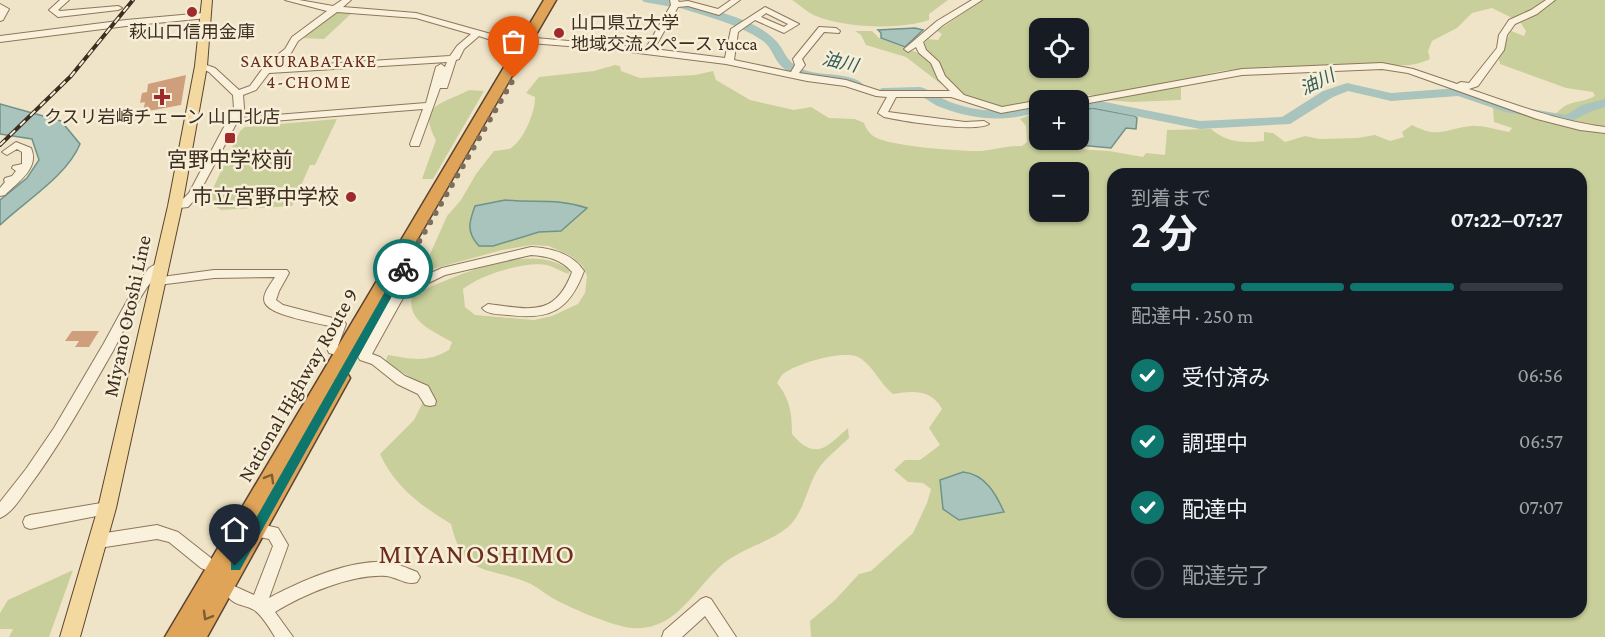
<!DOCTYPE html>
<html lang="ja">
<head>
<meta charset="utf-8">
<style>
  :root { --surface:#171b24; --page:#20242c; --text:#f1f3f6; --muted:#9ea1a6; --line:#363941; --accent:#0f766e }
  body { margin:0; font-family:"Crimson Pro","Noto Sans JP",serif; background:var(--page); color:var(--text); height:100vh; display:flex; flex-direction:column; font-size:22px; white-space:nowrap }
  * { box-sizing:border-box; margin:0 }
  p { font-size:20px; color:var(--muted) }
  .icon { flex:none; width:33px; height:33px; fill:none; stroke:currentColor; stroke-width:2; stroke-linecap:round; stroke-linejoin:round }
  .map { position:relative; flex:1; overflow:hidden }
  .sheet { position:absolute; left:1107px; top:168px; width:480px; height:450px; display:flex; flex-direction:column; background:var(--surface); border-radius:18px; box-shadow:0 2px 4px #0004 }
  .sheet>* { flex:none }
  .tools { position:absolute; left:1029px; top:18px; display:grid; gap:12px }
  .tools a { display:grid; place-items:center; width:60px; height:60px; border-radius:12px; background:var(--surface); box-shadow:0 2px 4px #0004; font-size:30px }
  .pin { position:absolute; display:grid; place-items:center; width:51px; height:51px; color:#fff; margin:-62px -26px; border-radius:50% 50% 50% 0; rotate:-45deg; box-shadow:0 0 6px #0007 }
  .pin .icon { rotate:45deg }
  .courier { position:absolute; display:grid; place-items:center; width:60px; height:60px; margin:-30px; border:4px solid #0f766e; border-radius:50%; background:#fff; color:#222; box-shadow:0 2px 8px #0007 }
  .summary em { font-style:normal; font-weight:700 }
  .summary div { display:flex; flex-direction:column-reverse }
  .summary { display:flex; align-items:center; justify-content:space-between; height:102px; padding:0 24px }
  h1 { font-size:39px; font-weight:700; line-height:45px }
  .bar { display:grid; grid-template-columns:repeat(4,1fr); gap:9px 6px; align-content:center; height:72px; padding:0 24px }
  .bar i { height:8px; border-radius:4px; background:var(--line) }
  .bar .on { background:var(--accent) }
  .bar p { grid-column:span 4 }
  ol { padding:0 24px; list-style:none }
  li { display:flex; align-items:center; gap:18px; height:66px }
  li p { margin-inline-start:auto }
  li .icon { padding:6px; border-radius:50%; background:var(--accent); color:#fff; stroke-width:4 }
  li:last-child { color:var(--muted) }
  li i { width:33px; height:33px; border:3px solid var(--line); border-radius:50% }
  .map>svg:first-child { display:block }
  .green { fill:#c9cf9b; fill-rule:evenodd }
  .water { fill:#a9c4bc; stroke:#6f938a; stroke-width:1.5 }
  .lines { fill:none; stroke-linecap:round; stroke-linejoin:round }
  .river { fill:#a9c4bc; fill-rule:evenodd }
  .building { fill:#cf9f7d }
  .minor-casing { stroke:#8d765c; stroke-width:2 }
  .major-casing { stroke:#5b4430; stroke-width:2 }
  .highway-casing { stroke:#5b4430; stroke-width:3 }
  .minor { fill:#faf1dc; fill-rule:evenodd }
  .major { fill:#f3d9a0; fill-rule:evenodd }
  .highway { fill:#e0a458; fill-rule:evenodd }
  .rail-casing { stroke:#3d2e20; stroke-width:4 }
  .rail { stroke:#f7eed8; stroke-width:2; stroke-dasharray:7; stroke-linecap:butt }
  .oneway { stroke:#7e5d36 }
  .route { fill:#0f766e }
  .done { stroke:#7c6e5b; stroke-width:6; stroke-dasharray:0 10.8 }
  .poi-dot { fill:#9e2a2b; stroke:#f7eed8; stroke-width:2 }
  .labels { text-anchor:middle; stroke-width:5; stroke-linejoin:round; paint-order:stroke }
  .far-poi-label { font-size:18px; fill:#3d2e20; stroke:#f7eed8 }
  .far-neighbourhood-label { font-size:18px; letter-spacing:1.5px; fill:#6b2e1e; stroke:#f7eed8 }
  .far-water-label { font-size:18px; font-style:italic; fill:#2f5d5a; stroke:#f7eed8 }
  .poi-label { font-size:21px; fill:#3d2e20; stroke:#f7eed8 }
  .street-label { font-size:21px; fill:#3d2e20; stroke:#f7eed8 }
  .near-quarter-label { font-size:28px; letter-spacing:1.5px; fill:#6b2e1e; stroke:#f7eed8 }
</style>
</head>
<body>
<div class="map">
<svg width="1605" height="637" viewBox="0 0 1605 637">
  <rect width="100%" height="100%" fill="#f0e4c8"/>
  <g class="green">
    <path d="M792 0H948L929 14V20C900 30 845 28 816 16 808 13 800 5 792 0Z"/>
    <path d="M983 0H1605V637H811L810 621 835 600 859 574 871 571 913 533 927 503 931 489 923 483 908 482 894 470 905 460H920L940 445 929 428 942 409C931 389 913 391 893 394 880 384 873 365 858 357 843 350 794 364 782 375 780 377 779 380 777 383 790 399 792 413 792 434 815 461 826 448 848 428L849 438C839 448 825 458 817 471 807 488 803 514 788 527 770 542 743 548 724 563 694 588 677 632 631 628 613 626 570 608 554 599 546 595 539 588 531 584 487 565 464 579 451 524 420 505 395 487 380 454L414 420 422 404 420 383 385 362 388 355C413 359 426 363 449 350L452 342C434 331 406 322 412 295 452 278 531 239 569 270V274C561 272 555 267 547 265 524 261 481 275 463 289L465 307 475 315 534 320 552 316 578 304 585 293 587 276 583 266 571 256 549 246 532 245 502 250 429 270 424 268 447 216 461 200 476 174 494 151C499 150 505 150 509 149 523 143 536 110 535 97L526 93 539 77 594 71 615 65 620 66 621 71 640 78 695 75 713 71 716 80 750 100 794 110 811 107 829 118 855 119 864 123C866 128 869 134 875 137 890 146 957 151 976 151 992 151 1006 145 1022 146L1027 142 1026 126 1020 119 1039 111 1040 140 1077 149 1109 151 1143 157 1146 153 1165 155 1167 130 1211 129C1227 143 1243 143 1264 141V132L1273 133 1285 142 1305 136 1320 139 1357 138 1375 135 1390 141 1404 137 1402 132 1412 125C1440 139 1444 129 1471 126 1483 125 1497 130 1509 132L1512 128 1494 122 1493 108 1537 118H1552C1570 97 1575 106 1595 96L1593 92 1566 88 1500 64 1498 56C1505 48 1506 40 1511 31L1524 36 1526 31 1520 22 1492 8 1472 13 1457 28 1432 41 1428 51 1430 59C1403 71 1397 62 1371 63 1345 64 1319 67 1293 68 1257 70 1210 64 1181 87V100L1133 102 1102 100 1090 95 1040 100 1039 104 1011 113 1000 114 997 107 961 94 953 84H941L906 57 866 45 861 35 855 31H872L879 38 921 54 926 50 924 43 928 39 938 40 942 34 937 31ZM1040 28H1078V68H1040ZM1040 172H1078V212H1040ZM1113 174H1581V612H1113Z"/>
    <polygon points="335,13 352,13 324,39 300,38"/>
    <path d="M469 90 484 91 433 179H422L436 140C417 104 443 104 469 90Z"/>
    <polygon points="337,119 315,165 310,165 292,206 221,210 207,201 240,131 245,127"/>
    <polygon points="73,570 49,637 9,637 13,629 0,629 0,613 8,600"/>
  </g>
  <g class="water">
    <polygon points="915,28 923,30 905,47 881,38 881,33 878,30"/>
    <path d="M0 104 61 121 80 144C67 176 25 201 0 225V200L27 178 39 160 32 139 0 134Z"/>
    <polygon points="1092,108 1135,116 1137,118 1136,129 1126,128 1111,148 1057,143 1050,140 1078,140 1079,112"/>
    <path d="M505 200C535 203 558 198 587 208L561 231 539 232 493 246H479C466 232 469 222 475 206Z"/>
    <path d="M963 472C985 474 996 494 1004 512L959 520 943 509 940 480Z"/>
  </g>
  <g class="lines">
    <g class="river">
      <polygon points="642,0 668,0 678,4 672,7 644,2"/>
      <path d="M684 3C712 10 753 18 774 39 786 50 784 61 802 69 820 77 850 71 864 85L858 89C837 84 814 83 794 74 773 66 776 51 763 41 739 24 708 17 680 8V4Z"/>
      <polygon points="1347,83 1391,93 1459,88 1508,105 1566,115 1582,105 1605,99 1605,107 1592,111 1568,123 1505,112 1458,96 1391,101 1348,91 1333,97 1290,124 1200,129 1095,108 1078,108 1078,100 1076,100 1095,100 1200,121 1282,117 1323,91"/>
      <path d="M920 87C931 90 940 98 950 102 984 114 1006 112 1040 103V111C1006 123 974 120 940 107 932 104 924 96 916 95 904 93 885 101 876 92L882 88Z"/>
    </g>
  </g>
  <g class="building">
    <polygon points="186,75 181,105 143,112 145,102 140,103 142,93 147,92 148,84"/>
    <polygon points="72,331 99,331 89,347 75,347 79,341 65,341"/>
  </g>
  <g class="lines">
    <g class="minor-casing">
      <g id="minor">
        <polygon points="60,0 69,0 58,10 60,11 118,6 122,8 118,10 58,17 49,10"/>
        <path d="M285 0H299L333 6 342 0H351L343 7 416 13 491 34 646 48 671 5 670 0H678L679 2 688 1 718 9 731 0H740L719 15 688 6 678 7 654 49 725 58 731 29 765 7 799 24 784 33 755 20 738 32 734 60 791 72 795 65 793 59 819 27 836 28 840 31 839 33 824 32 802 59 805 65 799 73 846 80 880 91H950L938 79 931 63 919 53 916 47 908 52 904 49 937 21 972 0H982L943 25 923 42 926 50 939 62 945 76 964 95 1002 107 1040 100H1041H1040V106L1001 113 951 97H896L888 112 965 122 984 121 989 124C976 133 902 121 884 117L878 113 887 97 876 96 845 86 807 81 726 64 606 49 491 40 479 36 464 49 459 59 456 60 447 88H440L419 146H411L410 144 423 109 236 124 197 197 188 207 171 209 170 206 171 203 181 201 189 193 234 108 233 95 209 72 196 66 201 63 215 68 239 90 250 86 266 64 285 49 292 37 327 11ZM337 12 416 18 471 34 457 46 450 56 274 67 291 53 298 41ZM766 13 788 24 784 27 761 17ZM447 62 445 67 441 64 436 67 426 103 239 118 244 108 243 95 256 90 269 73Z"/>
        <path d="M1546 0H1555L1537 14 1515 24 1507 35 1504 50 1478 86 1469 89C1514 104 1557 121 1605 127V133L1580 130 1537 119 1408 73 1382 69 1242 75 1078 105V100H1074L1242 69 1382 63 1413 69 1457 84 1461 82 1469 83 1497 48 1499 35 1509 20 1531 10Z"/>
        <polygon points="0,4 9,9 3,20 0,21"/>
        <polygon points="204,13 208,16 207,18 126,26 0,42 0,36 126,20"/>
        <path d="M16 142 31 148C40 168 18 182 5 195L0 196V188L5 182 4 180 5 178 12 176 16 171 12 168 13 166 22 164V152L17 149 7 155 2 152Z"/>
        <path d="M531 247C551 248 572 253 584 271 569 311 550 320 508 315 500 314 487 315 482 308L488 304C529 309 555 318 572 272 561 259 547 256 531 255L445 275 418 288 408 289 372 354 380 357 405 376 428 386 436 401 435 405 430 406 425 405 418 394 397 384 372 364 360 360 358 357 396 288 390 287 388 284 390 281H413L442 268Z"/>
        <path d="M161 261 167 265 154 278 214 270H287L289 273 279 291 276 300 283 305 344 321 346 324 338 346 347 349 349 352 347 355 343 357 329 353 326 346 333 327C319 323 271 316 265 303 261 295 271 284 275 277L214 278 158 285 154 284 152 281 154 278C136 300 126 327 113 351 86 398 60 445 28 488 21 498 11 514 0 518V502L26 469 54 428 104 343 134 288 149 268Z"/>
        <polygon points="107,502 112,503 114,508 112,513 107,514 30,529 25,527 23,522 25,517 30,515"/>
        <path d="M250 522 278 528 288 545 269 598C301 581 349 560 386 562 396 563 407 568 417 572L420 577 417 582C407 586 397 577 386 576 352 574 304 594 275 612L293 637H275C270 629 262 615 254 610 244 604 232 606 226 593L229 588 234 586 254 595 273 546 269 539 245 534 243 529 245 524Z"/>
        <polygon points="157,525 178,532 211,558 213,563 211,568 206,570 201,568 169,542 157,539 99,548 94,546 92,541 94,536 99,534"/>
        <polygon points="706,597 711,599 736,637 719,637 705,616 682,637 662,637 664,631 701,599"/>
      </g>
    </g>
    <g class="major-casing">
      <polygon id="major" points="202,0 212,0 207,66 182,206 116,508 80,637 60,637 98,508 168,206 195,66"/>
    </g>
    <g class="highway-casing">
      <polygon id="highway" points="544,0 556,0 341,371 347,373 350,378 207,637 165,637"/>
    </g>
    <use href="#minor" class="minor"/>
    <use href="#major" class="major"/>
    <use href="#highway" class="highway"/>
    <g class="rail-casing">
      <polyline id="rail" points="0,145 71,76 133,0"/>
    </g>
    <use href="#rail" class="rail"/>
  </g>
  <defs><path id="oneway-chevron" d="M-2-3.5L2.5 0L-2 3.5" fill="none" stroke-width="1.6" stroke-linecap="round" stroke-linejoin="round" transform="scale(1.5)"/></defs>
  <g class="oneway">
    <use href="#oneway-chevron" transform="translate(270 478) rotate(-60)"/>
    <use href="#oneway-chevron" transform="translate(207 616) rotate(120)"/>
  </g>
  <polygon class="route" points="403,266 407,269 240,570 231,570 231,562 399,267"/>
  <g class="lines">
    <polyline class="done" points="403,269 514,78"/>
  </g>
  <g class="poi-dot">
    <circle cx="192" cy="12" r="6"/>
    <circle cx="559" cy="33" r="6"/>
    <path d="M159 88h6v6h6v6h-6v6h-6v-6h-6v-6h6z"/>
    <rect x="224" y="132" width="12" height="12" rx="3"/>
    <circle cx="351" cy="197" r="6"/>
  </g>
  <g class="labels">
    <g class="far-poi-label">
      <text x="571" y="29" text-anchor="start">山口県立大学<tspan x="571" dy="21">地域交流スペース Yucca</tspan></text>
      <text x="192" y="38">萩山口信用金庫</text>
      <text x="162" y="123">クスリ岩崎チェーン 山口北店</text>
    </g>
    <g class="far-neighbourhood-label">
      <text x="309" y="67">SAKURABATAKE<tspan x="309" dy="21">4-CHOME</tspan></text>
    </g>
    <g class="far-water-label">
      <text transform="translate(840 62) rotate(13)" y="6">油川</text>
      <text transform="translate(1317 82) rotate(-26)" y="6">油川</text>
    </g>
    <g class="poi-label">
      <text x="230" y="167">宮野中学校前</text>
      <text x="339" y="204" text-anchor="end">市立宮野中学校</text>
    </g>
    <g class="street-label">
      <text transform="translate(127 316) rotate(-78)" y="7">Miyano Otoshi Line</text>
      <text transform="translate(298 385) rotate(-60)" y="7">National Highway Route 9</text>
    </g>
    <g class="near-quarter-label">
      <text x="477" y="563">MIYANOSHIMO</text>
    </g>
  </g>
</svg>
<div class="tools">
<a><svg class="icon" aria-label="locate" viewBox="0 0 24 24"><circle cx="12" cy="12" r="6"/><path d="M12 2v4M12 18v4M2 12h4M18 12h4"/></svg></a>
<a>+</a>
<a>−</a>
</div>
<div class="pin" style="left:514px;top:78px;background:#ea580c"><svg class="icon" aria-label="bag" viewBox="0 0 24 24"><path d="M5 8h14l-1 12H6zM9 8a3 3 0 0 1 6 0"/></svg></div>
<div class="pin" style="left:235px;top:566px;background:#1f2937"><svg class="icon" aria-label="home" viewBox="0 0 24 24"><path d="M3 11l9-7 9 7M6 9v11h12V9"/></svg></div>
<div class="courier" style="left:403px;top:269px"><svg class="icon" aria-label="bike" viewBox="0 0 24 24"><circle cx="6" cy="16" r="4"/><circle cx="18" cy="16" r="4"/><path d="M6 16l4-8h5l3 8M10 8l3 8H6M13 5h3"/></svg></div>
<section class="sheet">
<div class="summary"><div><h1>2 分</h1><p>到着まで</p></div><em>07:22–07:27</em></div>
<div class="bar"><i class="on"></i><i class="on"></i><i class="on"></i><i></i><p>配達中 · 250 m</p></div>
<ol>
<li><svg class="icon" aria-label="check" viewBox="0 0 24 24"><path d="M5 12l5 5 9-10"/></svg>受付済み<p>06:56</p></li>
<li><svg class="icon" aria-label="check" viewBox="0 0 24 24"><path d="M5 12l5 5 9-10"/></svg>調理中<p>06:57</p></li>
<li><svg class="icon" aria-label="check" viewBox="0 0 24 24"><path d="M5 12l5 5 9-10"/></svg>配達中<p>07:07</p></li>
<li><i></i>配達完了</li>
</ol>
</section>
</div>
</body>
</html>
